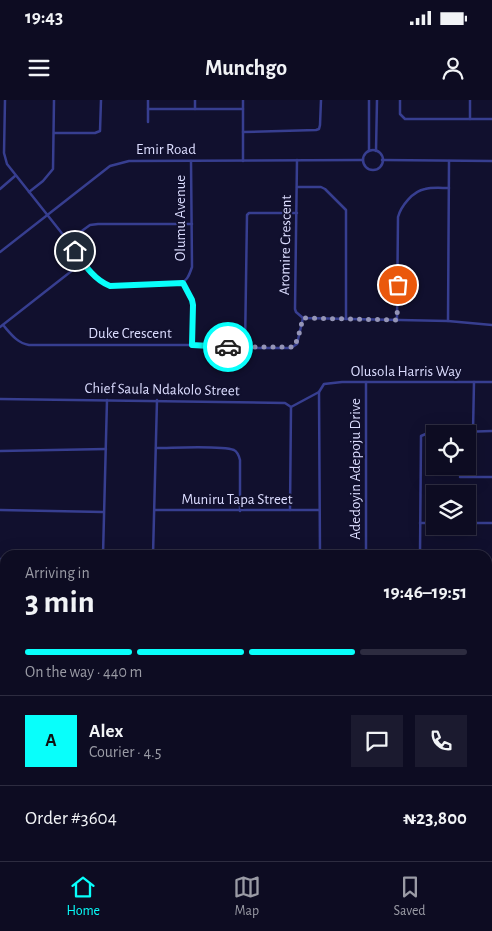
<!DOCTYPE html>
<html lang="en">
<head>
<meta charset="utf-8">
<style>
  :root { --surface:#0d0c22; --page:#1b1a2f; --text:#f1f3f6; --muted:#9a9ba5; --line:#2d2c40; --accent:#08fffb }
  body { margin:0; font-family:"Alegreya Sans",sans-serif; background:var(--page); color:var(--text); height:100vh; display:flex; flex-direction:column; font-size:19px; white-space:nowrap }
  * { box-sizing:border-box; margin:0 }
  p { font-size:16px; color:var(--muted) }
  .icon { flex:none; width:28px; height:28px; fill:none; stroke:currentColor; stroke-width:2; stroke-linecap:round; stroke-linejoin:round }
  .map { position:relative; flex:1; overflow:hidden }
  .side { position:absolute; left:0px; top:450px; width:492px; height:311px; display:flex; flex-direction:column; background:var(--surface); border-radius:15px 15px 0 0; box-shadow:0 5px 20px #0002,0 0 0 1px var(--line) }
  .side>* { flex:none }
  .fabs { position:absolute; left:426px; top:325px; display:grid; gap:10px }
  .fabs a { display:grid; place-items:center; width:50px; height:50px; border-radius:0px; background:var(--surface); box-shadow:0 5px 20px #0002,0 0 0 1px var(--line); font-size:25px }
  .pin { position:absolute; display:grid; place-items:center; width:42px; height:42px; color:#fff; margin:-21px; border:2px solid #fff; border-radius:50%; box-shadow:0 1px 5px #0007 }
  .courier { position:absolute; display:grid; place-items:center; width:50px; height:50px; margin:-25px; border:4px solid #08fffb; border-radius:50%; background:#fff; color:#222; box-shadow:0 1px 6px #0007 }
  .summary em { font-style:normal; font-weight:700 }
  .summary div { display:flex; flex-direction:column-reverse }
  .summary { display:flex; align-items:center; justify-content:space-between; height:85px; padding:0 25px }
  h1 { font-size:32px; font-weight:700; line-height:38px }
  .bar { display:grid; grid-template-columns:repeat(4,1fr); gap:8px 5px; align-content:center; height:60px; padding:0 25px }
  .bar i { height:6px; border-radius:4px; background:var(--line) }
  .bar .active { background:var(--accent) }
  .bar p { grid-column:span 4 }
  .line { display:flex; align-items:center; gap:12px; padding:0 25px; border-top:1px solid var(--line) }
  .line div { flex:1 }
  .round { display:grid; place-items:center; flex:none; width:52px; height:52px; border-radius:0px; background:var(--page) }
  .status { display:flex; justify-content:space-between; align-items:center; height:35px; padding:0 25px; background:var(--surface); direction:ltr }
  .status svg { height:14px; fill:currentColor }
  header { display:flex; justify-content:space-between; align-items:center; height:65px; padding:0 25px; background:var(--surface); font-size:22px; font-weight:700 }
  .menu { display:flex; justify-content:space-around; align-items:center; height:70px; border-top:1px solid var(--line); background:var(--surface); font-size:14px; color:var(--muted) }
  .menu a { display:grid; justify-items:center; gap:2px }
  .menu .active { color:var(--accent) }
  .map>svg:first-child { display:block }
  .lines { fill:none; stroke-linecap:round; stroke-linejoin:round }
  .street { stroke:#373e90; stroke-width:2.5 }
  .done { stroke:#9595b6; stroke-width:5; stroke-dasharray:0 9 }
  .route { stroke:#08fffb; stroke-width:6 }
  .labels { text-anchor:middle; stroke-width:4; stroke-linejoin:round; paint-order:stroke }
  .street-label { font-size:15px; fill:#dcddff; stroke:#11102e }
</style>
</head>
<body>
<div class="status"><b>19:43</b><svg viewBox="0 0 49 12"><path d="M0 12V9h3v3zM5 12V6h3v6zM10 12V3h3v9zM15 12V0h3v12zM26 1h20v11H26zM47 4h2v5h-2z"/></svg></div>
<header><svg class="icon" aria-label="menu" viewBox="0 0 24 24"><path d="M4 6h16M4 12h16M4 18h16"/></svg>Munchgo<svg class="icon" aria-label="person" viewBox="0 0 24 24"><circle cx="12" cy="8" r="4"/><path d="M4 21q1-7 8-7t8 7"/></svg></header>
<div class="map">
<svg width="492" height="761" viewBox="0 0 492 761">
  <rect width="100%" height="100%" fill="#11102e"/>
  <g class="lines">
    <g class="street">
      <path d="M5 0 4 53 7 64 68 141 83 162 96 178 104 184 110 186 177 184C187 182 189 176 192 167L191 61"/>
      <polyline points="195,0 195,9"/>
      <polyline points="243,0 243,61"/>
      <polyline points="400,0 400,14 405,19 492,19"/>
      <polyline points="470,0 470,19"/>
      <polyline points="148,9 243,9"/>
      <polyline points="148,22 148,0"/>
      <polyline points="243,32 316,30 319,29 320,25 321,0"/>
      <polyline points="54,33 95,33 100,31 101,0"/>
      <circle cx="373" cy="60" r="10"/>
      <polyline points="369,51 369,0"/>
      <polyline points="376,51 377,0"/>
      <polyline points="297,60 295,209 296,212 303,218 448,221 492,225"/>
      <polyline points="382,60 492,61"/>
      <polyline points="297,87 321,87 325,89 346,110 346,219"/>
      <polyline points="0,89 15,76"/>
      <polyline points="29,92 43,81 53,69 54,0"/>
      <polyline points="68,141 90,125 98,124 192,124"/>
      <polyline points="0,152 110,66 129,61 363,60"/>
      <polyline points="183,183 192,199 193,205 192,244"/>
      <path d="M397 220 398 117C401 106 413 91 425 89 432 87 441 88 449 88"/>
      <polyline points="448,221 449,61"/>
      <path d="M3 225C11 234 17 243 29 245H192L245 248H291L297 244 303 218"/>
      <polyline points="0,227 83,162"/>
      <polyline points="245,248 247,115 249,113 297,113"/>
      <polyline points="366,282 366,455"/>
      <polyline points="0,299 285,303 291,307 319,292"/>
      <polyline points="473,331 474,282"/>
      <path d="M156 348C173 348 221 345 234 350 238 352 239 356 240 360V411"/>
      <polyline points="0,351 106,349"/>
      <polyline points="460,377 492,377"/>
      <polyline points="0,410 103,412"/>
      <polyline points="155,410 319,410"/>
      <polyline points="290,410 291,307"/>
      <polyline points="420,423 435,423"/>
      <polyline points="468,423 492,423"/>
      <polyline points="103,455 107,300"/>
      <polyline points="153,455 157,300"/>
      <polyline points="320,455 319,292 324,284 342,282 492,282"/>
      <polyline points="420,455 421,336 428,333 492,331"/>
      <polyline points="0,459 5,459"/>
      <polyline points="488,476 492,476"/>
      <polyline points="488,526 492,526"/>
      <polyline points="488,570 492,569"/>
      <polyline points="488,616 492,616"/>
      <polyline points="0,624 3,533 2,510"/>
      <polyline points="0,626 5,627"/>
      <polyline points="488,659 492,659"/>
      <polyline points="488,704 492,704"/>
      <polyline points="0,722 1,672"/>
      <polyline points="488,753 492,754"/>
      <polyline points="229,756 229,761"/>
      <polyline points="272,756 272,761"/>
      <polyline points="321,756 321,761"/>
      <polyline points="45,761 45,756"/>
      <polyline points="368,761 370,756"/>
    </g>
  </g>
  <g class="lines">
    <polyline class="done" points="228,247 294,247 298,238 303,218 397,220 398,185"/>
    <path class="route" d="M75 151C84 164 94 180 110 186L183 183 192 200 193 205 192 245 228 247"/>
  </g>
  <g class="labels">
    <g class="street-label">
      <text x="166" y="54">Emir Road</text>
      <text transform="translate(180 118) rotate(-90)" y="5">Olumu Avenue</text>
      <text transform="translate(285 145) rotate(-89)" y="5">Aromire Crescent</text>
      <text x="130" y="238">Duke Crescent</text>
      <text x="406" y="276">Olusola Harris Way</text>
      <text transform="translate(162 289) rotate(1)" y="5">Chief Saula Ndakolo Street</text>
      <text transform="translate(355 369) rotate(-90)" y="5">Adedoyin Adepoju Drive</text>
      <text x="237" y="404">Muniru Tapa Street</text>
    </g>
  </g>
</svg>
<div class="fabs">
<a><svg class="icon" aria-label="locate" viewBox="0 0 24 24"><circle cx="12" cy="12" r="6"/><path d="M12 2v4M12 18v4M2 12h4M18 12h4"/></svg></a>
<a><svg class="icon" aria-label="layers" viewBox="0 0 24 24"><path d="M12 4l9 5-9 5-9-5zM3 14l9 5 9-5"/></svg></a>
</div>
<div class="pin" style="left:398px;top:185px;background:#ea580c"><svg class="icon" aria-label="bag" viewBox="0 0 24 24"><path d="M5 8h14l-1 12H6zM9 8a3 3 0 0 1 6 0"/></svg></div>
<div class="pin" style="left:75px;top:151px;background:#1f2937"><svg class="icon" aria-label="home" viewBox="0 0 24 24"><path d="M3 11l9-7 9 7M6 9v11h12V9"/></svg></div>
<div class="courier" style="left:228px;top:247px"><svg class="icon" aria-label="car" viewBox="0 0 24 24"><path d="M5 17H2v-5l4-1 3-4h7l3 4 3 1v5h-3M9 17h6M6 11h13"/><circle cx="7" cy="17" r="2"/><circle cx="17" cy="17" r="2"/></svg></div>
<section class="side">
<div class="summary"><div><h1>3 min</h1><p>Arriving in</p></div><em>19:46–19:51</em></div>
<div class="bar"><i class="active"></i><i class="active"></i><i class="active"></i><i></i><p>On the way · 440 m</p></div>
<div class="line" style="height:90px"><b class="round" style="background:var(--accent);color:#111">A</b><div><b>Alex</b><p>Courier · 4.5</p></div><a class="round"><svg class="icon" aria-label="chat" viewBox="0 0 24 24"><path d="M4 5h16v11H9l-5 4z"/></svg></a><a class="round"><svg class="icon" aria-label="phone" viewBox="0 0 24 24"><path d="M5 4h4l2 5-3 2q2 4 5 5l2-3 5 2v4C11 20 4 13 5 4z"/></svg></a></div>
<div class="line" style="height:65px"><div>Order #3604</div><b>₦23,800</b></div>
</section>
</div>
<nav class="menu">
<a class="active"><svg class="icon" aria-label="home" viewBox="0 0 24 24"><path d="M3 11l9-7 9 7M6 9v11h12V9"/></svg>Home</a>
<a><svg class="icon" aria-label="map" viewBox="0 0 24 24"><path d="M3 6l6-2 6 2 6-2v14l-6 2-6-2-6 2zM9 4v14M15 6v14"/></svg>Map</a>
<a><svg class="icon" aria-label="saved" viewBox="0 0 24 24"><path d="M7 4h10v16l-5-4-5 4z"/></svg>Saved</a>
</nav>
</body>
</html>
